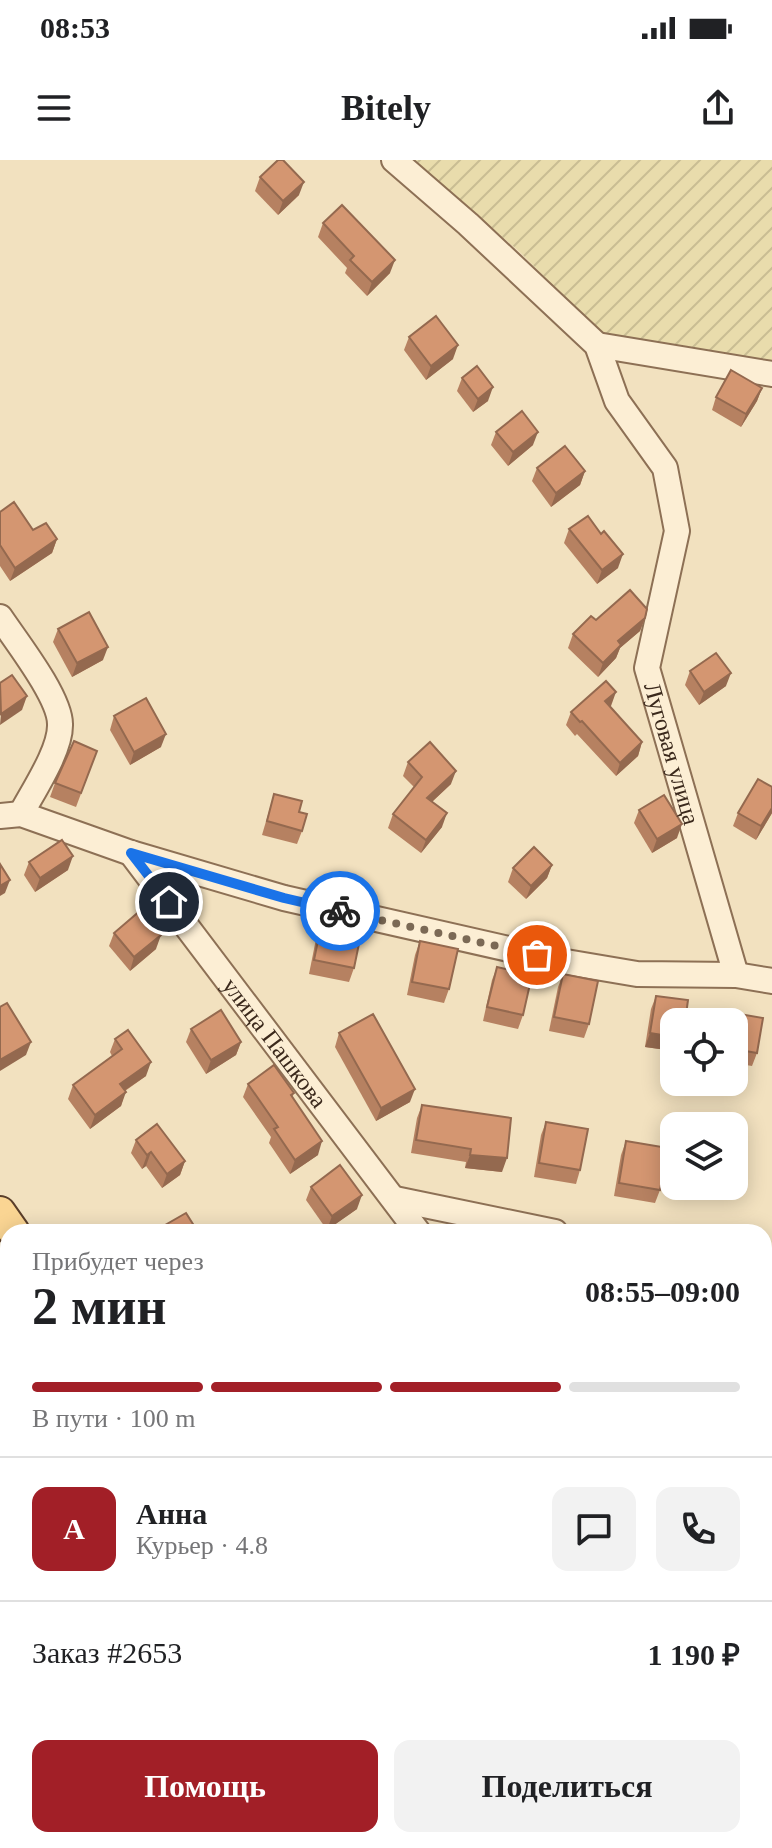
<!DOCTYPE html>
<html lang="ru">
<head>
<meta charset="utf-8">
<style>
  :root { --surface:#fff; --page:#f2f2f2; --text:#202124; --muted:#757577; --line:#e0e0e0; --accent:#a21f27 }
  body { margin:0; font-family:"Times New Roman",serif; background:var(--page); color:var(--text); height:100vh; display:flex; flex-direction:column; font-size:30px; white-space:nowrap }
  * { box-sizing:border-box; margin:0 }
  p { font-size:26px; color:var(--muted) }
  .icon { flex:none; width:44px; height:44px; fill:none; stroke:currentColor; stroke-width:2; stroke-linecap:round; stroke-linejoin:round }
  .map { position:relative; flex:1; overflow:hidden }
  .panel { position:absolute; left:0px; top:1064px; width:772px; height:624px; display:flex; flex-direction:column; background:var(--surface); border-radius:24px 24px 0 0; box-shadow:0 4px 20px #0003 }
  .panel>* { flex:none }
  .tools { position:absolute; left:660px; top:848px; display:grid; gap:16px }
  .tools a { display:grid; place-items:center; width:88px; height:88px; border-radius:16px; background:var(--surface); box-shadow:0 4px 20px #0003; font-size:40px }
  .pin { position:absolute; display:grid; place-items:center; width:68px; height:68px; color:#fff; margin:-34px; border:4px solid #fff; border-radius:50%; box-shadow:0 2px 8px #0007 }
  .courier { position:absolute; display:grid; place-items:center; width:80px; height:80px; margin:-40px; border:6px solid #1a73e8; border-radius:50%; background:#fff; color:#222; box-shadow:0 2px 10px #0007 }
  .head em { font-style:normal; font-weight:800 }
  .head div { display:flex; flex-direction:column-reverse }
  .head { display:flex; align-items:center; justify-content:space-between; height:136px; padding:0 32px }
  h1 { font-size:52px; font-weight:800; line-height:60px }
  .bar { display:grid; grid-template-columns:repeat(4,1fr); gap:12px 8px; align-content:center; height:96px; padding:0 32px }
  .bar i { height:10px; border-radius:6px; background:var(--line) }
  .bar .on { background:var(--accent) }
  .bar p { grid-column:span 4 }
  .line { display:flex; align-items:center; gap:20px; padding:0 32px; border-top:2px solid var(--line) }
  .line div { flex:1 }
  .round { display:grid; place-items:center; flex:none; width:84px; height:84px; border-radius:16px; background:var(--page) }
  .cta { display:flex; gap:16px; margin-top:auto; padding:16px 32px }
  .cta a { flex:1; height:92px; border-radius:16px; background:var(--accent); color:#fff; font-size:32px; font-weight:800; line-height:92px; text-align:center }
  .cta a+a { background:var(--page); color:var(--text) }
  .status { display:flex; justify-content:space-between; align-items:center; height:56px; padding:0 40px; background:var(--surface); direction:ltr }
  .status svg { height:22px; fill:currentColor }
  header { display:flex; justify-content:space-between; align-items:center; height:104px; padding:0 32px; background:var(--surface); font-size:36px; font-weight:800 }
  .map>svg:first-child { display:block }
  .farmland { fill:url(#farmland-furrows) }
  .grass { fill:#cdd192 }
  .lines { fill:none; stroke-linecap:round; stroke-linejoin:round }
  .minor-casing { stroke:#8d7055; stroke-width:28 }
  .major-casing { stroke:#5a3e2a; stroke-width:34 }
  .minor { stroke:#fceed4; stroke-width:24 }
  .major { stroke:#fad593; stroke-width:30 }
  .wall { fill:#b68161 }
  .shaded-wall { fill:#94694f }
  .building { fill:#d49671; stroke:#94694f; stroke-width:2 }
  .done { stroke:#7b6955; stroke-width:8; stroke-dasharray:0 14.4 }
  .route { stroke:#1a73e8; stroke-width:10 }
  .labels { text-anchor:middle; stroke-width:7; stroke-linejoin:round; paint-order:stroke }
  .street-label { font-size:24px; fill:#3b291c; stroke:#f9ebd0 }
</style>
</head>
<body>
<div class="status"><b>08:53</b><svg viewBox="0 0 49 12"><path d="M0 12V9h3v3zM5 12V6h3v6zM10 12V3h3v9zM15 12V0h3v12zM26 1h20v11H26zM47 4h2v5h-2z"/></svg></div>
<header><svg class="icon" aria-label="menu" viewBox="0 0 24 24"><path d="M4 6h16M4 12h16M4 18h16"/></svg>Bitely<svg class="icon" aria-label="share" viewBox="0 0 24 24"><path d="M12 15V3M7 8l5-5 5 5M5 13v7h14v-7"/></svg></header>
<div class="map">
<svg width="772" height="1688" viewBox="0 0 772 1688">
  <defs>
    <pattern id="farmland-furrows" width="10" height="10" patternUnits="userSpaceOnUse" patternTransform="scale(2)"><rect width="10" height="10" fill="#e9dcac"/><path d="M-1 1l2-2M0 10L10 0M9 11l2-2" fill="none" stroke="#c9bd93"/></pattern>
  </defs>
  <rect width="100%" height="100%" fill="#f2e1bf"/>
  <polygon class="farmland" points="413,0 772,0 772,205 603,176 520,92"/>
  <g class="grass">
    <polygon points="764,1361 772,1362 772,1548 764,1548"/>
    <polygon points="269,1680 419,1680 425,1688 271,1688"/>
  </g>
  <g class="lines">
    <g class="minor-casing">
      <g id="minor">
        <path id="s1" d="M394 0 468 64 597 185 617 241 665 308 677 371 647 508 736 815"/>
        <polyline points="597,185 772,214"/>
        <path d="M0 457C16 481 60 537 60 564 61 590 33 631 21 654"/>
        <polyline points="0,656 21,654 131,693 284,738 566,802 637,814 736,815 772,821"/>
        <path id="s2" d="M131 693 418 1072"/>
        <polyline points="395,1039 555,1072"/>
        <polyline points="764,1115 772,1116"/>
        <polyline points="764,1352 772,1353"/>
        <polyline points="0,1659 10,1688"/>
        <polyline points="259,1680 261,1688"/>
        <polyline points="59,1688 86,1680"/>
      </g>
    </g>
    <g class="major-casing">
      <g id="major">
        <polyline points="0,1052 14,1072"/>
        <polyline points="442,1680 448,1688"/>
      </g>
    </g>
    <use href="#minor" class="minor"/>
    <use href="#major" class="major"/>
  </g>
  <g class="wall">
    <polygon points="260,17 299,35 278,55 255,31"/>
    <polygon points="323,63 390,113 367,136 345,113 347,108 318,77"/>
    <polygon points="409,177 453,199 426,220 404,190"/>
    <polygon points="462,218 488,241 473,252 457,231"/>
    <polygon points="762,228 757,241 741,267 712,250 716,237"/>
    <polygon points="496,272 533,285 508,306 491,285"/>
    <polygon points="537,308 585,311 580,325 551,347 532,321"/>
    <polygon points="0,352 33,370 57,379 52,393 10,421 0,406"/>
    <polygon points="569,369 618,408 597,424 564,383"/>
    <polygon points="645,458 640,471 620,488 616,498 598,517 568,488 573,474 596,460"/>
    <polygon points="58,469 103,500 72,517 53,482"/>
    <polygon points="690,511 726,526 699,545 685,525"/>
    <polygon points="611,546 609,547 642,582 638,596 616,616 577,574 575,576 566,565 571,552"/>
    <polygon points="114,556 161,587 130,605 110,570"/>
    <polygon points="97,591 76,647 50,637 55,623"/>
    <polygon points="408,602 451,624 432,642 442,667 421,693 388,668 393,654 414,627 403,616"/>
    <polygon points="274,634 299,652 302,671 297,684 262,675"/>
    <polygon points="639,650 677,678 652,693 634,663"/>
    <polygon points="738,653 772,653 756,680 733,666"/>
    <polygon points="29,702 68,710 35,732 24,715"/>
    <polygon points="552,705 547,718 526,739 508,722 513,708"/>
    <polygon points="322,761 354,808 349,822 309,814 317,774"/>
    <polygon points="114,773 156,789 130,811 109,786"/>
    <polygon points="420,781 449,829 444,843 407,835 415,795"/>
    <polygon points="497,807 523,855 518,869 483,861 492,820"/>
    <polygon points="563,814 589,864 584,878 549,871 558,827"/>
    <polygon points="656,836 674,862 674,891 645,887 651,849"/>
    <polygon points="722,851 763,858 757,893 752,906 734,903 734,862 718,862"/>
    <polygon points="191,869 241,882 236,895 206,914 186,882"/>
    <polygon points="339,873 410,942 376,961 335,887"/>
    <polygon points="115,879 146,916 125,931 121,946 90,969 68,939 73,925 112,896 110,892"/>
    <polygon points="248,924 294,933 292,938 318,995 290,1014 269,983 271,977 243,937"/>
    <polygon points="422,945 502,1012 465,1008 466,1002 411,993 417,958"/>
    <polygon points="546,962 580,1010 576,1024 534,1017 541,975"/>
    <polygon points="136,980 185,1001 180,1015 162,1028 146,1006 142,1009 131,993"/>
    <polygon points="626,981 660,1030 655,1043 614,1036 621,995"/>
    <polygon points="311,1027 357,1049 327,1070 306,1040"/>
    <polygon points="8,1297 8,1323 0,1312 5,1299"/>
    <polygon points="8,1496 8,1565 7,1566 0,1558 0,1501"/>
    <polygon points="764,1656 772,1688 756,1688 751,1680 764,1680"/>
    <polygon points="159,1680 202,1680 205,1688 157,1688"/>
    <polygon points="527,1680 599,1680 605,1688 542,1688 540,1685 536,1688 533,1688"/>
  </g>
  <g class="shaded-wall">
    <polygon points="304,22 299,35 278,55 283,41"/>
    <polygon points="395,100 390,113 367,136 372,122"/>
    <polygon points="458,185 453,199 426,220 431,206"/>
    <polygon points="493,227 488,241 473,252 478,239"/>
    <polygon points="762,228 757,241 741,267 746,254"/>
    <polygon points="538,272 533,285 508,306 513,292"/>
    <polygon points="585,311 580,325 551,347 556,333"/>
    <polygon points="57,379 52,393 10,421 15,408"/>
    <polygon points="623,394 618,408 597,424 602,410"/>
    <polygon points="645,458 640,471 620,488 616,498 598,517 603,503 618,481"/>
    <polygon points="108,487 103,500 72,517 77,503"/>
    <polygon points="731,513 726,526 699,545 704,532"/>
    <polygon points="616,532 611,546 600,555 605,541"/>
    <polygon points="27,536 22,550 0,565 1,554"/>
    <polygon points="166,574 161,587 130,605 134,592"/>
    <polygon points="642,582 638,596 616,616 620,603"/>
    <polygon points="456,611 451,624 422,651 427,638"/>
    <polygon points="772,648 772,653 756,680 761,666"/>
    <polygon points="447,653 442,667 421,693 426,680"/>
    <polygon points="682,664 677,678 652,693 657,679"/>
    <polygon points="73,696 68,710 35,732 40,718"/>
    <polygon points="552,705 547,718 526,739 531,726"/>
    <polygon points="10,720 5,733 0,736 0,726"/>
    <polygon points="161,775 156,789 130,811 134,797"/>
    <polygon points="650,873 674,877 674,891 645,887"/>
    <polygon points="31,882 26,895 0,911 0,900"/>
    <polygon points="241,882 236,895 206,914 211,900"/>
    <polygon points="151,902 146,916 115,937 120,924"/>
    <polygon points="415,929 410,942 376,961 381,948"/>
    <polygon points="126,932 121,946 90,969 95,955"/>
    <polygon points="322,981 318,995 290,1014 295,1000"/>
    <polygon points="151,992 146,1006 142,1009 147,995"/>
    <polygon points="470,995 507,998 502,1012 465,1008"/>
    <polygon points="185,1001 180,1015 162,1028 167,1014"/>
    <polygon points="362,1035 357,1049 327,1070 332,1056"/>
    <polygon points="537,1680 542,1680 540,1685 534,1688"/>
  </g>
  <g class="building">
    <polygon points="278,0 283,0 304,22 283,41 260,17"/>
    <polygon points="342,45 395,100 372,122 350,100 354,96 323,63"/>
    <polygon points="436,156 458,185 431,206 409,177"/>
    <polygon points="477,206 493,227 478,239 462,218"/>
    <polygon points="731,210 762,228 746,254 716,237"/>
    <polygon points="522,251 538,272 513,292 496,272"/>
    <polygon points="565,286 585,311 556,333 537,308"/>
    <polygon points="14,342 33,370 46,363 57,379 15,408 0,385 0,352"/>
    <polygon points="588,356 601,374 604,371 623,394 602,410 569,369"/>
    <polygon points="630,430 647,449 645,458 618,481 621,485 603,503 573,474 591,456 596,460"/>
    <polygon points="89,452 108,487 77,503 58,469"/>
    <polygon points="716,493 731,513 704,532 690,511"/>
    <polygon points="12,515 27,536 1,554 0,523"/>
    <polygon points="606,521 616,532 605,541 642,582 620,603 582,561 580,562 571,552"/>
    <polygon points="146,538 166,574 134,592 114,556"/>
    <polygon points="74,581 97,591 81,633 55,623"/>
    <polygon points="430,582 456,611 427,638 447,653 426,680 393,654 422,617 408,602"/>
    <polygon points="758,619 772,627 772,648 761,666 738,653"/>
    <polygon points="274,634 302,641 299,652 307,654 302,671 267,661"/>
    <polygon points="664,635 682,664 657,679 639,650"/>
    <polygon points="62,680 73,696 40,718 29,702"/>
    <polygon points="534,687 552,705 531,726 513,708"/>
    <polygon points="0,704 10,720 0,726"/>
    <polygon points="141,750 161,775 134,797 114,773"/>
    <polygon points="322,761 362,769 354,808 314,800"/>
    <polygon points="420,781 458,789 449,829 412,822"/>
    <polygon points="497,807 532,815 523,855 487,847"/>
    <polygon points="563,814 598,821 589,864 554,857"/>
    <polygon points="656,836 688,840 685,862 674,862 674,877 650,873"/>
    <polygon points="7,843 31,882 0,900 0,847"/>
    <polygon points="221,850 241,882 211,900 191,869"/>
    <polygon points="722,851 763,858 757,893 734,889 734,862 720,862"/>
    <polygon points="373,854 415,929 381,948 339,873"/>
    <polygon points="128,870 151,902 120,924 126,932 95,955 73,925 122,889 115,879"/>
    <polygon points="274,905 294,933 291,935 322,981 295,1000 274,969 278,967 248,924"/>
    <polygon points="422,945 511,958 507,998 470,995 471,989 416,980"/>
    <polygon points="546,962 588,969 580,1010 539,1003"/>
    <polygon points="157,964 185,1001 167,1014 151,992 147,995 136,980"/>
    <polygon points="626,981 668,988 660,1030 619,1023"/>
    <polygon points="340,1005 362,1035 332,1056 311,1027"/>
    <polygon points="186,1053 198,1072 153,1072"/>
    <polygon points="7,1495 8,1496 8,1548 0,1538 0,1501"/>
    <polygon points="772,1651 772,1688 770,1688 764,1679 764,1656"/>
    <polygon points="164,1680 202,1680 205,1688 166,1688"/>
    <polygon points="554,1680 599,1680 605,1688 559,1688"/>
  </g>
  <g class="lines">
    <polyline class="done" points="340,751 537,795"/>
    <polyline class="route" points="169,742 131,693 284,738 340,751"/>
  </g>
  <g class="labels">
    <g class="street-label">
      <text dy="8" stroke="none"><textPath href="#s1" startOffset="710">Луговая улица</textPath></text>
      <text dy="8" stroke="none"><textPath href="#s2" startOffset="238">улица Пашкова</textPath></text>
    </g>
  </g>
</svg>
<div class="tools">
<a><svg class="icon" aria-label="locate" viewBox="0 0 24 24"><circle cx="12" cy="12" r="6"/><path d="M12 2v4M12 18v4M2 12h4M18 12h4"/></svg></a>
<a><svg class="icon" aria-label="layers" viewBox="0 0 24 24"><path d="M12 4l9 5-9 5-9-5zM3 14l9 5 9-5"/></svg></a>
</div>
<div class="pin" style="left:537px;top:795px;background:#ea580c"><svg class="icon" aria-label="bag" viewBox="0 0 24 24"><path d="M5 8h14l-1 12H6zM9 8a3 3 0 0 1 6 0"/></svg></div>
<div class="pin" style="left:169px;top:742px;background:#1f2937"><svg class="icon" aria-label="home" viewBox="0 0 24 24"><path d="M3 11l9-7 9 7M6 9v11h12V9"/></svg></div>
<div class="courier" style="left:340px;top:751px"><svg class="icon" aria-label="bike" viewBox="0 0 24 24"><circle cx="6" cy="16" r="4"/><circle cx="18" cy="16" r="4"/><path d="M6 16l4-8h5l3 8M10 8l3 8H6M13 5h3"/></svg></div>
<section class="panel">
<div class="head"><div><h1>2 мин</h1><p>Прибудет через</p></div><em>08:55–09:00</em></div>
<div class="bar"><i class="on"></i><i class="on"></i><i class="on"></i><i></i><p>В пути · 100 m</p></div>
<div class="line" style="height:144px"><b class="round" style="background:var(--accent);color:#fff">А</b><div><b>Анна</b><p>Курьер · 4.8</p></div><a class="round"><svg class="icon" aria-label="chat" viewBox="0 0 24 24"><path d="M4 5h16v11H9l-5 4z"/></svg></a><a class="round"><svg class="icon" aria-label="phone" viewBox="0 0 24 24"><path d="M5 4h4l2 5-3 2q2 4 5 5l2-3 5 2v4C11 20 4 13 5 4z"/></svg></a></div>
<div class="line" style="height:104px"><div>Заказ #2653</div><b>1 190 ₽</b></div>
<div class="cta"><a>Помощь</a><a>Поделиться</a></div>
</section>
</div>
</body>
</html>
